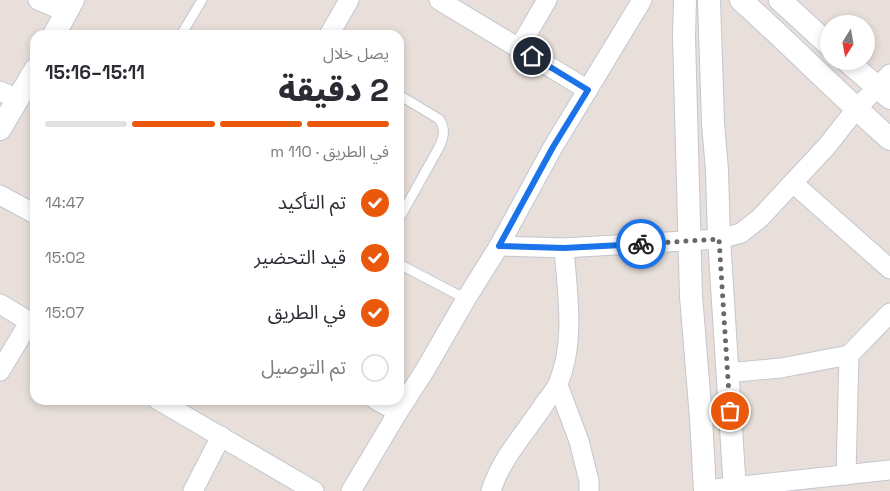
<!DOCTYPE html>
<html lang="ar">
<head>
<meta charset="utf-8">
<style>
  :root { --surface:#fff; --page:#f2f2f3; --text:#2b2b33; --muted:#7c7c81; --line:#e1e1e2; --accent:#ea580c }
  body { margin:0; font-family:"Space Grotesk","Noto Sans Arabic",sans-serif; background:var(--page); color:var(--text); direction:rtl; height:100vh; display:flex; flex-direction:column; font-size:19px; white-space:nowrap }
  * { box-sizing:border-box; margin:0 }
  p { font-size:16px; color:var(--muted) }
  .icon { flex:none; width:28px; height:28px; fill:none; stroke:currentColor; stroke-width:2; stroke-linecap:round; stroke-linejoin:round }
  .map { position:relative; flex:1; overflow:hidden; direction:ltr }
  .side { position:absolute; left:30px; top:30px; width:374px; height:375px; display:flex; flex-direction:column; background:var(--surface); border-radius:15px; box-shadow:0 2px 8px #0003; direction:rtl }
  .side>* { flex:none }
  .needle { width:32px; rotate:191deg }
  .buttons { position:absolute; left:820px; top:15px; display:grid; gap:10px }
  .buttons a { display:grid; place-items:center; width:55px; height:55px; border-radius:50%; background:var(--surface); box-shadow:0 2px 8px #0003; font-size:25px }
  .pin { position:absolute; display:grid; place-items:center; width:42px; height:42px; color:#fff; margin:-21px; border:2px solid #fff; border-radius:50%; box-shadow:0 1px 5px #0007 }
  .courier { position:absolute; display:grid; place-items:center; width:50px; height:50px; margin:-25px; border:4px solid #1a73e8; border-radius:50%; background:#fff; color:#222; box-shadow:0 1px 6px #0007 }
  .overview em { font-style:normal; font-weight:800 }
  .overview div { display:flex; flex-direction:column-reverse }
  .overview { display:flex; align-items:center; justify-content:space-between; height:85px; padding:0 15px }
  h1 { font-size:32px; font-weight:800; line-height:38px }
  .bar { display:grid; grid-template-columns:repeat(4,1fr); gap:8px 5px; align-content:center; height:60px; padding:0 15px }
  .bar i { height:6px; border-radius:4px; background:var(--line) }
  .bar .selected { background:var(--accent) }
  .bar p { grid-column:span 4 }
  ol { padding:0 15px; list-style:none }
  li { display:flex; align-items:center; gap:15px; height:55px }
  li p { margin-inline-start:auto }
  li .icon { padding:5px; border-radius:50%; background:var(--accent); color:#fff; stroke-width:4 }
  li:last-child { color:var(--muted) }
  li i { width:28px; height:28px; border:2px solid var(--line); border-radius:50% }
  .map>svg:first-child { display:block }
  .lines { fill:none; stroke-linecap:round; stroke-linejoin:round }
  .service-casing { stroke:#c2c7cf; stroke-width:11 }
  .minor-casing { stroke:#c2c7cf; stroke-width:21 }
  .tertiary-casing { stroke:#c2c7cf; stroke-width:24 }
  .service { stroke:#fff; stroke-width:9 }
  .minor { stroke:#fff; stroke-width:19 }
  .tertiary { stroke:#fff; stroke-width:22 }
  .done { stroke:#6b6766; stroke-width:5; stroke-dasharray:0 9 }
  .route { stroke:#1a73e8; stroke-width:6 }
</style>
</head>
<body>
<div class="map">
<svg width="890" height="491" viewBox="0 0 890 491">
  <rect width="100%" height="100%" fill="#e8dfda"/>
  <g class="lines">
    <g class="service-casing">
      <g id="service">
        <polyline points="181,35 202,0"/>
        <path d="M399 95 439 119C447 130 443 140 437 151L399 219"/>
        <polyline points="399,264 466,299"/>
      </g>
    </g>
    <g class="minor-casing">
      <g id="minor">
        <polyline points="38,0 66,12"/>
        <polyline points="439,0 588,90"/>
        <polyline points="329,35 349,0"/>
        <polyline points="519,48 547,0"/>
        <polyline points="0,91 18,99"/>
        <polyline points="793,183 890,269"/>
        <polyline points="0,195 35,214"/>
        <polyline points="499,246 564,248 667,242 719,239 741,233 760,218 773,204 827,146 856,109 890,74"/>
        <polyline points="0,304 35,325"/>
        <polyline points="0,371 30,321"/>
        <polyline points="727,373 781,368 849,355 890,313"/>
        <polyline points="558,385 579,441 589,481 589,491"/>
        <polyline points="158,400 314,491"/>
        <polyline points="376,400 398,412"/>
        <polyline points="846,475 849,355"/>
        <polyline points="705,490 890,470"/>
        <polyline points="193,491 221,436"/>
        <polyline points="351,491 398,412 425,370 466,299 499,246 553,147 642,0"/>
        <path d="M491 491C501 458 527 431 545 403 549 397 555 391 558 384 576 342 567 292 564 248"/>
      </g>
    </g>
    <g class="tertiary-casing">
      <g id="tertiary">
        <polyline points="685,0 684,36 691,296 701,418 705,491"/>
        <polyline points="709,0 713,123 717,171 719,239 735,491"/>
        <path d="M741 0C791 45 839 94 890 139"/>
        <polyline points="780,0 829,45"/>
        <polyline points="54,35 73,0"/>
        <polyline points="847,61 890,98"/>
        <polyline points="0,129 35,70"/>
      </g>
    </g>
    <use href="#service" class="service"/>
    <use href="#minor" class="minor"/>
    <use href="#tertiary" class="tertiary"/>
  </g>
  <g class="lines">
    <polyline class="done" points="641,244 719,239 730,411"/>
    <polyline class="route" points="532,56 588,90 553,147 499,246 564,248 641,244"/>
  </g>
</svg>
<div class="buttons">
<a><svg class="needle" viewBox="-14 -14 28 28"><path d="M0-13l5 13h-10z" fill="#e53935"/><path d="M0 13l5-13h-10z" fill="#7c7c81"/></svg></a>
</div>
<div class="pin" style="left:730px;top:411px;background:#ea580c"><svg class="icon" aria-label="bag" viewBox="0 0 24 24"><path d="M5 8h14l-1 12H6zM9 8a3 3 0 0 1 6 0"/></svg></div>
<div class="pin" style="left:532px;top:56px;background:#1f2937"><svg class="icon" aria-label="home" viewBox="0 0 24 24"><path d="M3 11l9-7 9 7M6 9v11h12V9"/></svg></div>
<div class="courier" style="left:641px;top:244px"><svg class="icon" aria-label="bike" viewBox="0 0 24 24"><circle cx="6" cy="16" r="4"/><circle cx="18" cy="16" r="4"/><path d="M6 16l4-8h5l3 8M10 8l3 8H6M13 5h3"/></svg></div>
<section class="side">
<div class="overview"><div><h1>2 دقيقة</h1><p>يصل خلال</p></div><em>15:11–15:16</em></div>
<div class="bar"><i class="selected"></i><i class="selected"></i><i class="selected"></i><i></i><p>في الطريق · 110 m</p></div>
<ol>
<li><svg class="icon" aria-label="check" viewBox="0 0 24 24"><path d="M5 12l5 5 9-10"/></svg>تم التأكيد<p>14:47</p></li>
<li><svg class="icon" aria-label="check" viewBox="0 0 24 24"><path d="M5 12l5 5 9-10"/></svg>قيد التحضير<p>15:02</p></li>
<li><svg class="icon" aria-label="check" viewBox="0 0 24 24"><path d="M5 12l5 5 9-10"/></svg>في الطريق<p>15:07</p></li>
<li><i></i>تم التوصيل</li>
</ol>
</section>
</div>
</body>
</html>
